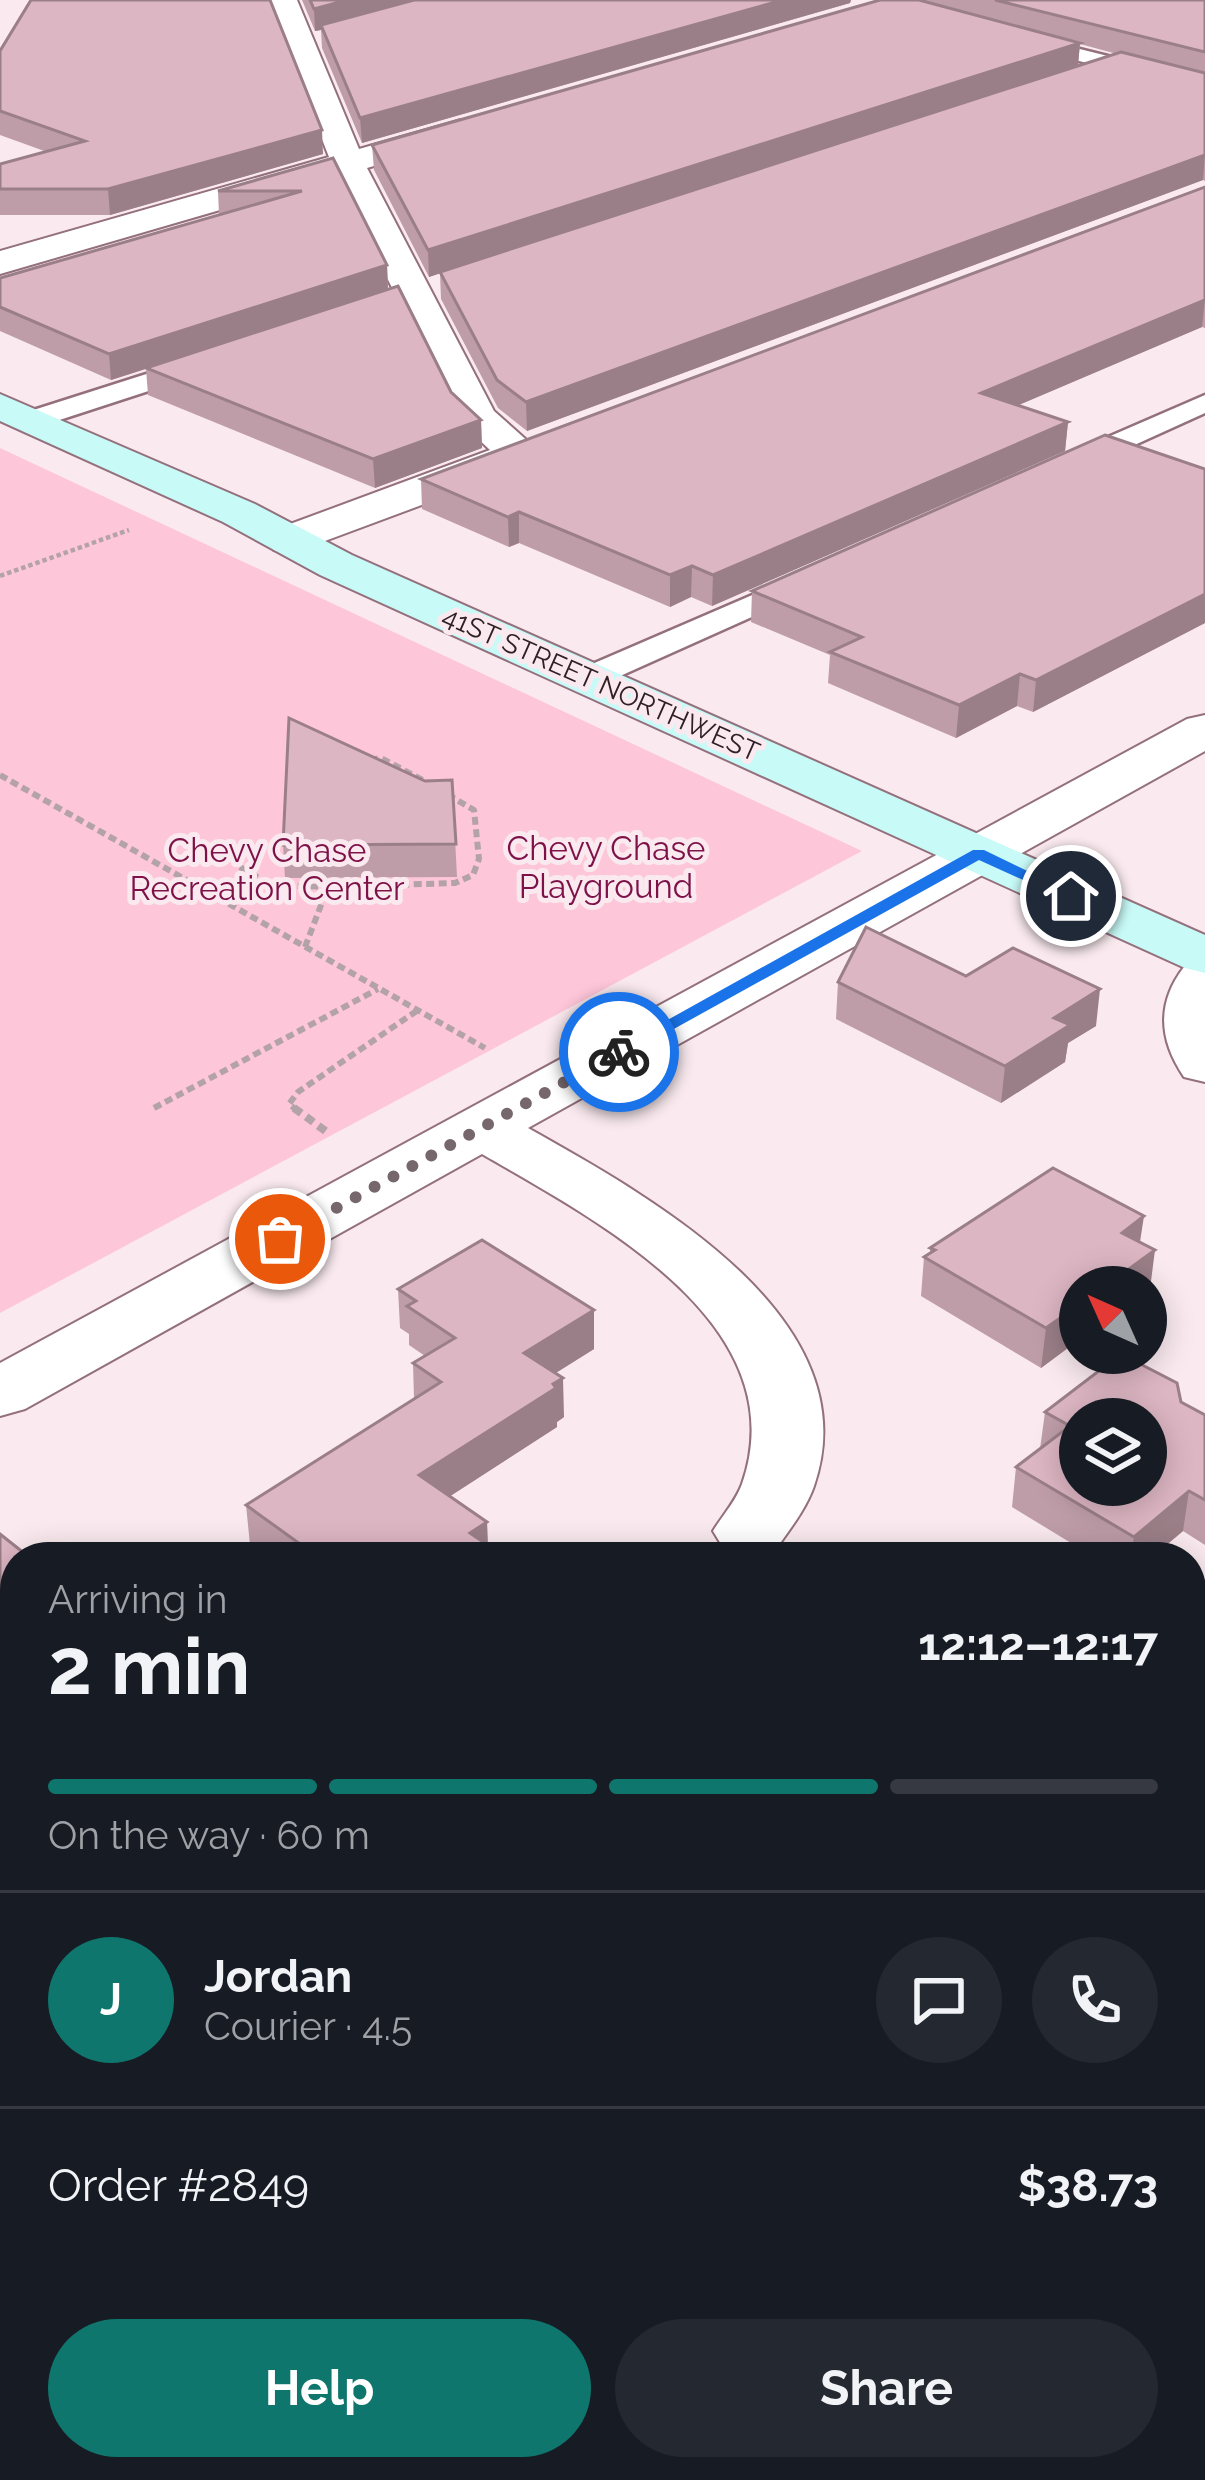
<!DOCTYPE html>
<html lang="en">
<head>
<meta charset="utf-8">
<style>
  :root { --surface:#171b24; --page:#242831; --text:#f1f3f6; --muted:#9ea1a6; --line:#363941; --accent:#0f766e }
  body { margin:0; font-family:Raleway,sans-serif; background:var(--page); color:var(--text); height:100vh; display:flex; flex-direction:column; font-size:45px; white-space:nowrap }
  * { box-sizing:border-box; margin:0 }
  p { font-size:39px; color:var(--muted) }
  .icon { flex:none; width:66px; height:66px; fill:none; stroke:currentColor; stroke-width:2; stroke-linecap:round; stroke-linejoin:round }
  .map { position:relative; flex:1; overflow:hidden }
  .side { position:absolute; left:0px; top:1542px; width:1206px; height:939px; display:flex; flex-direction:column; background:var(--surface); border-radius:48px 48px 0 0; box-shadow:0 6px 30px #0003 }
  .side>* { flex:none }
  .needle { width:78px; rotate:315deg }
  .fabs { position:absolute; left:1059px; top:1266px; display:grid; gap:24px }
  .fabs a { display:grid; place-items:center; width:108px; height:108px; border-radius:50%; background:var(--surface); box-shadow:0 6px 30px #0003; font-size:60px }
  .pin { position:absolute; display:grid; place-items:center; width:102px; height:102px; color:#fff; margin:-51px; border:6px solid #fff; border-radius:50%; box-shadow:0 3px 12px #0007 }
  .courier { position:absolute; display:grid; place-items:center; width:120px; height:120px; margin:-60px; border:9px solid #1a73e8; border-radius:50%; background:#fff; color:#222; box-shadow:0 3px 15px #0007 }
  .summary em { font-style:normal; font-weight:700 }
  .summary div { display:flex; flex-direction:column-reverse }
  .summary { display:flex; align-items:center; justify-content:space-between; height:204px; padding:0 48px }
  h1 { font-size:78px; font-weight:700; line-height:90px }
  .bar { display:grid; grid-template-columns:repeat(4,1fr); gap:18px 12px; align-content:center; height:144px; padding:0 48px }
  .bar i { height:15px; border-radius:9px; background:var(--line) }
  .bar .active { background:var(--accent) }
  .bar p { grid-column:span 4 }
  .line { display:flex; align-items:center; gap:30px; padding:0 48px; border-top:3px solid var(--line) }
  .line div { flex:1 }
  .round { display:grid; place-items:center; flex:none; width:126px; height:126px; border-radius:63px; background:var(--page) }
  .cta { display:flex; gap:24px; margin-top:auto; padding:24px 48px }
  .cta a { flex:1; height:138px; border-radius:72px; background:var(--accent); color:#fff; font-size:48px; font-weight:700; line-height:138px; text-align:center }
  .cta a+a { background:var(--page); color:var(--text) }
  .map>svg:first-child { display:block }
  .green { fill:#fec6d9 }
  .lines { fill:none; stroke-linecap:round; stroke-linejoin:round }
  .service-casing { stroke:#93707c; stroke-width:5 }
  .minor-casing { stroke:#93707c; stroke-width:4 }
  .secondary-casing { stroke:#93707c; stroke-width:4 }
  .path-far2 { stroke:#b3a3a8; stroke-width:4.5; stroke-dasharray:4.5 3; stroke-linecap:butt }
  .path-far1 { stroke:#b3a3a8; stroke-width:6; stroke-dasharray:8 4.5; stroke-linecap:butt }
  .path { stroke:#b3a3a8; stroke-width:8; stroke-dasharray:9 6; stroke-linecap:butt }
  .service { fill:#fff; fill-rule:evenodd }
  .minor { fill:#fff; fill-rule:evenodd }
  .secondary { fill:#c8faf7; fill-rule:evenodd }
  .wall { fill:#be9da8; fill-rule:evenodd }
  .shaded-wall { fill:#9b7f88 }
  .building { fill:#ddb6c3; stroke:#9b7f88; stroke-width:3; fill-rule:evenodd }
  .route { fill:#1a73e8 }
  .done { stroke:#76676c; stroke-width:12; stroke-dasharray:0 21.6 }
  .labels { text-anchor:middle; stroke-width:10; stroke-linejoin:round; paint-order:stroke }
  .far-street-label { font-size:27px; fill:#2f2025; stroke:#faeaef }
  .park-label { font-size:33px; fill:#7d1148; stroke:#faeaef }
</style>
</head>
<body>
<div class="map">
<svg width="1205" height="2480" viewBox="0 0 1205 2480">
  <rect width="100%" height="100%" fill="#faeaef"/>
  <polygon class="green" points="0,448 862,851 0,1313"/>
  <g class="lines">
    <g class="service-casing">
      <g id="service">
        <polygon points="1023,35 1205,80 1205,93 1016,45 1013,41"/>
        <polygon points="206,355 220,363 216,369 41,426 21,426 17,420 21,414"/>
        <polygon points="1205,395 1205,413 1075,472 1065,475 1050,466 1055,460"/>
        <polygon points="808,571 819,573 824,580 819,587 600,685 588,688 571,678 576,671"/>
      </g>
    </g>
    <g class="minor-casing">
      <g id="minor">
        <polygon points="267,0 297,0 359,149 461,120 478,130 473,137 367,168 494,411 541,453 521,468 290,554 274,550 267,540 274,530 490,450 456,418 337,176 0,274 0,251 329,157"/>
        <path d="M1205 715V751L528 1128C647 1195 872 1318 814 1486 806 1509 790 1529 776 1549L750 1556 724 1549 713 1531C722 1516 736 1501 742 1484 798 1324 596 1220 482 1154L25 1409 0 1416V1363L1187 719Z"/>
        <path d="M1205 962V1082L1184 1077C1158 1039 1157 1002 1184 967Z"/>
        <polygon points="0,2082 15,2087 15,2175 0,2170"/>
        <polygon points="289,2466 399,2466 405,2480 295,2480"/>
      </g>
    </g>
    <g class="secondary-casing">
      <polygon id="secondary" points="0,394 255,504 352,555 1205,935 1205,973 1185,968 320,575 223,522 0,421"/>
    </g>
    <polyline class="path-far2" points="0,576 129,530"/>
    <g class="path-far1">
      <polyline points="370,760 381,758 432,785"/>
      <polyline points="0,775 485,1048"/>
      <polyline points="240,867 271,885 328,887"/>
      <polyline points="305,947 328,887 455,883 473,875 479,859 474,810 445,793"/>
      <polyline points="154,1108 378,989"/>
      <polyline points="298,1111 289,1104 298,1092 418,1010"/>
    </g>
    <polyline class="path" points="294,1108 327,1132"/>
    <use href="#service" class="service"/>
    <use href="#minor" class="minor"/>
    <use href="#secondary" class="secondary"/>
  </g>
  <g class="wall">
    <polygon points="302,0 851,0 850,3 362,143 322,48 321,30 315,31"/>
    <path d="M924 0H1205V181L1203 180 527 431 498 408 441 299 440 273 429 277 374 170 372 145ZM1080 44 1117 54 1078 65Z"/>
    <polygon points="0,51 323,154 110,215 0,215 0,164 47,152 0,135"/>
    <polygon points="333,158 387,265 388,290 451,392 481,420 482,448 375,488 148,395 146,369 111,380 0,331 0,278 219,215 218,191"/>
    <polygon points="1205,186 1205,328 1202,327 1018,405 1068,422 1065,451 712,606 691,597 670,607 519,543 509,547 422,509 421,479"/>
    <polygon points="1205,469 1205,623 1033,712 1017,706 956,738 828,683 830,655 751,622 752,591"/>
    <polygon points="452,780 457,877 285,878 283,845 425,781"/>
    <polygon points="966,976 1096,1026 1068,1043 1065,1062 1001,1103 836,1019 838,982"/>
    <polygon points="1140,1242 1150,1289 1146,1292 1146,1287 1080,1287 1080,1339 1041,1368 921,1296 924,1257 930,1253 930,1248"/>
    <polygon points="398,1289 594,1310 594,1349 556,1373 564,1417 557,1422 557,1427 450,1496 487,1522 488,1545 504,1557 266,1557 250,1545 246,1505 414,1399 413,1363 425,1356 409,1345 409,1334 400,1328"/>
    <polygon points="1181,1402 1205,1415 1205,1545 1183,1531 1152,1557 1094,1557 1012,1507 1016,1467 1040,1449 1045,1412"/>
    <polygon points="1205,1892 1205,2130 1191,2120 1191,1905"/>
    <polygon points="864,2466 934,2466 920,2480 880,2480"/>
  </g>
  <g class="shaded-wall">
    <polygon points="347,0 428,0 321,25 321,30 315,31 314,9"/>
    <polygon points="783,0 851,0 850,3 362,143 360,118"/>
    <polygon points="1080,43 1078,65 429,277 428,250"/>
    <polygon points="322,130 323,154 110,215 108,189"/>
    <polygon points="1205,155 1203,180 527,431 526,402"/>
    <polygon points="387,265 388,290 111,380 109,354"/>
    <polygon points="1205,300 1202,327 979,422 981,393"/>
    <polygon points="481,420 482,448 375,488 373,459"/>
    <polygon points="1068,422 1065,451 712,606 713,575"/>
    <polygon points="519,512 519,543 509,547 508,517"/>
    <polygon points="692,566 691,597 670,607 670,575"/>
    <polygon points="1205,594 1205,623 1033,712 1036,680"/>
    <polygon points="1020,674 1017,706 956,738 959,705"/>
    <polygon points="1100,989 1096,1026 1068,1043 1065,1062 1001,1103 1005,1066 1054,1018"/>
    <polygon points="1144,1216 1138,1255 1122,1233"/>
    <polygon points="1155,1250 1150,1289 1146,1292 1146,1287 1104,1287"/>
    <polygon points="1080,1304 1080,1339 1041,1368 1046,1328"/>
    <polygon points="594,1310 594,1349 525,1392 524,1353"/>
    <polygon points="563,1378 564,1417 557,1422 557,1427 421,1515 419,1475"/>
    <polygon points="1189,1491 1183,1531 1152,1557 1131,1557 1134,1537"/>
    <polygon points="487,1522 488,1557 470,1533"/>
    <polygon points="15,1662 15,1707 0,1717 0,1671"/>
    <polygon points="905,2466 934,2466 920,2480 903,2480"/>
  </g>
  <g class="building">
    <polygon points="31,0 270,0 322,130 108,189 0,189 0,164 85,141 0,111 0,51"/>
    <polygon points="310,0 347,0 314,9"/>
    <polygon points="414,0 783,0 360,118 321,25"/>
    <polygon points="880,0 919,0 1080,43 428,250 372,145"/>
    <polygon points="995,0 1205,0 1205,52"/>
    <polygon points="1121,52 1205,73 1205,155 526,402 497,380 440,272"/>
    <polygon points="333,158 387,265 109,354 0,307 0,278 302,191 218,191"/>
    <polygon points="1205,187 1205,300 981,393 1068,422 713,575 692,566 670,575 519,512 508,517 421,479"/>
    <polygon points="398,286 451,392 481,420 373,459 146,368"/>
    <polygon points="1105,435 1205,469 1205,594 1036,680 1020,674 959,705 830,652 862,637 752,591"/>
    <polygon points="289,718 425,781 452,780 456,844 283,845"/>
    <polygon points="866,927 966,976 1013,948 1100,989 1054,1018 1070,1025 1005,1066 838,982"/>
    <polygon points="1053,1168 1144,1216 1122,1233 1155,1250 1104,1287 1080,1287 1080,1304 1046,1328 924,1257 935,1250 930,1248"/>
    <polygon points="482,1240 594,1310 524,1353 563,1378 553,1384 556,1388 419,1475 487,1522 470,1533 504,1556 318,1557 246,1505 441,1382 413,1363 455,1338 407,1306 416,1301 398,1289"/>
    <path d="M1121 1354 1177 1383 1181 1402 1205 1415V1500L1189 1491 1134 1537 1016 1467 1070 1426 1045 1412ZM1080 1419H1146V1485H1080Z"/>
    <polygon points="0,1534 29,1557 15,1557 15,1662 0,1671"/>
    <polygon points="1205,1892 1205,2083 1191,2073 1191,1905"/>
  </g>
  <polygon class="route" points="973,850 984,850 1079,896 1065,899 979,860 625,1056 610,1052"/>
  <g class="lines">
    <polyline class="done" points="280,1239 619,1052"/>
  </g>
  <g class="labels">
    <g class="far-street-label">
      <text transform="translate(601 684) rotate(24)" y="9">41ST STREET NORTHWEST</text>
    </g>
    <g class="park-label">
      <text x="606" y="860">Chevy Chase<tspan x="606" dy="38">Playground</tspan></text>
      <text x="267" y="862">Chevy Chase<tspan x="267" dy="38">Recreation Center</tspan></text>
    </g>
  </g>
</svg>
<div class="fabs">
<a><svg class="needle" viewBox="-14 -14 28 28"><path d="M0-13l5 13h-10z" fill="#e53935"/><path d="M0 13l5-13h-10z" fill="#9ea1a6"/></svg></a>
<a><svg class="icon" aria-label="layers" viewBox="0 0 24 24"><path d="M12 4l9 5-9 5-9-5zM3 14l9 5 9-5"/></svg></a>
</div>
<div class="pin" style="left:280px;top:1239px;background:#ea580c"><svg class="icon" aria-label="bag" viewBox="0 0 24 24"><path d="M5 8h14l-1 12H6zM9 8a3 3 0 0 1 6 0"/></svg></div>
<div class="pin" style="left:1071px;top:896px;background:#1f2937"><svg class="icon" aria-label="home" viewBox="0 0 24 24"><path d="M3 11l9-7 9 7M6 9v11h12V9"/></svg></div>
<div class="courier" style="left:619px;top:1052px"><svg class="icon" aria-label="bike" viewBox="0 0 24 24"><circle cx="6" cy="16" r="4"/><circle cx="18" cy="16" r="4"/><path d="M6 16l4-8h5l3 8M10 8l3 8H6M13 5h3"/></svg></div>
<section class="side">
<div class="summary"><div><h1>2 min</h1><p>Arriving in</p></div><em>12:12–12:17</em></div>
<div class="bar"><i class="active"></i><i class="active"></i><i class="active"></i><i></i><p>On the way · 60 m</p></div>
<div class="line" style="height:216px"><b class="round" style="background:var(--accent);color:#fff">J</b><div><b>Jordan</b><p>Courier · 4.5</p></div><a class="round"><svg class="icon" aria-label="chat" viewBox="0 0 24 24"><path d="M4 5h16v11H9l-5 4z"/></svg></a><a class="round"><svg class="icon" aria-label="phone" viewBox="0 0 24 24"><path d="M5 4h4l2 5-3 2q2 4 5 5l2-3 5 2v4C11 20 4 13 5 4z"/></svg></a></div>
<div class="line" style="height:156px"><div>Order #2849</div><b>$38.73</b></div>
<div class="cta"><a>Help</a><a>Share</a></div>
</section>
</div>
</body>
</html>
